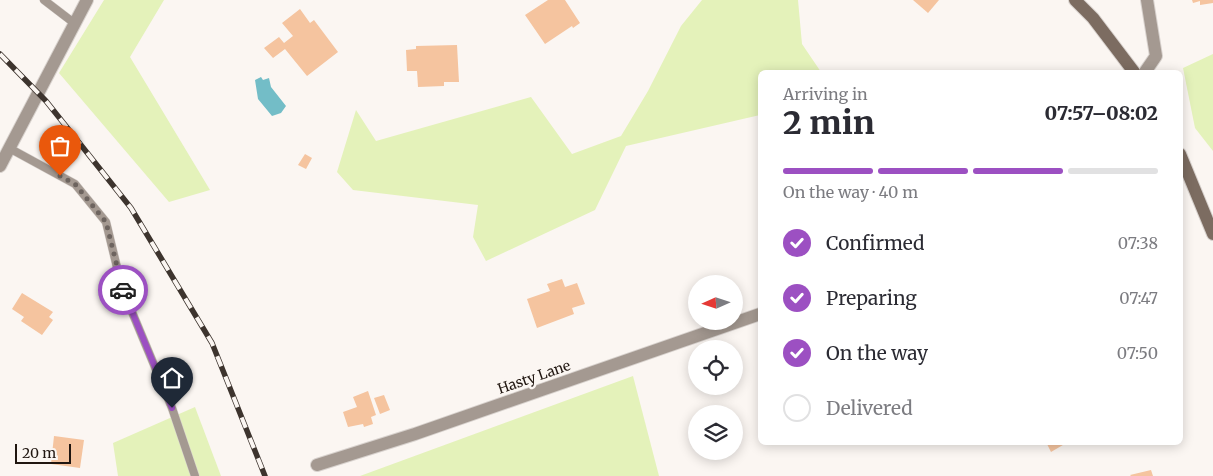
<!DOCTYPE html>
<html lang="en">
<head>
<meta charset="utf-8">
<style>
  :root { --surface:#fff; --page:#f2f2f3; --text:#2b2b33; --muted:#7c7c81; --line:#e1e1e2; --accent:#9c50c2 }
  body { margin:0; font-family:Merriweather,serif; background:var(--page); color:var(--text); height:100vh; display:flex; flex-direction:column; font-size:19px; white-space:nowrap }
  * { box-sizing:border-box; margin:0 }
  p { font-size:16px; color:var(--muted) }
  .icon { flex:none; width:28px; height:28px; fill:none; stroke:currentColor; stroke-width:2; stroke-linecap:round; stroke-linejoin:round }
  .map { position:relative; flex:1; overflow:hidden }
  .panel { position:absolute; left:758px; top:70px; width:425px; height:375px; display:flex; flex-direction:column; background:var(--surface); border-radius:8px; box-shadow:0 2px 12px #0003 }
  .panel>* { flex:none }
  .needle { width:32px; rotate:267deg }
  .buttons { position:absolute; left:688px; top:275px; display:grid; gap:10px }
  .buttons a { display:grid; place-items:center; width:55px; height:55px; border-radius:50%; background:var(--surface); box-shadow:0 2px 12px #0003; font-size:25px }
  .scale { position:absolute; left:15px; bottom:12px; width:56px; box-sizing:border-box; padding-left:5px; border:2px solid #201610; border-top:0; font-size:14px; line-height:18px; white-space:nowrap; color:#201610; -webkit-text-stroke:4px #fbf6f2; paint-order:stroke }
  .pin { position:absolute; display:grid; place-items:center; width:42px; height:42px; color:#fff; margin:-51px -21px; border-radius:50% 50% 50% 0; rotate:-45deg; box-shadow:0 0 5px #0007 }
  .pin .icon { rotate:45deg }
  .courier { position:absolute; display:grid; place-items:center; width:50px; height:50px; margin:-25px; border:4px solid #9c50c2; border-radius:50%; background:#fff; color:#222; box-shadow:0 1px 6px #0007 }
  .overview em { font-style:normal; font-weight:800 }
  .overview div { display:flex; flex-direction:column-reverse }
  .overview { display:flex; align-items:center; justify-content:space-between; height:85px; padding:0 25px }
  h1 { font-size:32px; font-weight:800; line-height:38px }
  .bar { display:grid; grid-template-columns:repeat(4,1fr); gap:8px 5px; align-content:center; height:60px; padding:0 25px }
  .bar i { height:6px; border-radius:4px; background:var(--line) }
  .bar .active { background:var(--accent) }
  .bar p { grid-column:span 4 }
  ol { padding:0 25px; list-style:none }
  li { display:flex; align-items:center; gap:15px; height:55px }
  li p { margin-inline-start:auto }
  li .icon { padding:5px; border-radius:50%; background:var(--accent); color:#fff; stroke-width:4 }
  li:last-child { color:var(--muted) }
  li i { width:28px; height:28px; border:2px solid var(--line); border-radius:50% }
  .map>svg:first-child { display:block }
  .green { fill:#e4f2ba }
  .water { fill:#73bdc7 }
  .building { fill:#f5c49f }
  .lines { fill:none; stroke-linecap:round; stroke-linejoin:round }
  .service-casing { stroke:#d8d2ce; stroke-width:9 }
  .minor-casing { stroke:#d8d2ce; stroke-width:14 }
  .tertiary-casing { stroke:#d8d2ce; stroke-width:14 }
  .secondary-casing { stroke:#d8d2ce; stroke-width:14 }
  .service { stroke:#a49991; stroke-width:8 }
  .minor { stroke:#a49991; stroke-width:12 }
  .tertiary { stroke:#a49991; stroke-width:12 }
  .secondary { stroke:#7c6c61; stroke-width:12 }
  .rail-casing { stroke:#3d342e; stroke-width:5.5 }
  .rail { stroke:#fbf6f2; stroke-width:4; stroke-dasharray:11; stroke-linecap:butt }
  .done { stroke:#6d645f; stroke-width:5; stroke-dasharray:0 9 }
  .route { stroke:#9c50c2; stroke-width:6 }
  .labels { text-anchor:middle; stroke-width:5; stroke-linejoin:round; paint-order:stroke }
  .street-label { font-size:14px; fill:#201610; stroke:#fbf6f2 }
</style>
</head>
<body>
<div class="map">
<svg width="1213" height="476" viewBox="0 0 1213 476">
  <rect width="100%" height="100%" fill="#fbf6f2"/>
  <g class="green">
    <polygon points="104,0 164,0 130,57 210,190 169,202 59,73"/>
    <polygon points="702,0 798,0 802,44 821,72 760,72 760,115 626,146 595,210 486,261 473,237 478,205 353,190 337,172 356,110 376,141 531,97 572,154 621,136 648,91 681,26"/>
    <polygon points="1213,54 1213,151 1195,128 1183,68"/>
    <polygon points="633,376 659,476 360,476"/>
    <polygon points="195,407 221,476 118,476 113,443"/>
  </g>
  <polygon class="water" points="261,77 263,80 269,78 271,87 286,106 281,113 272,116 258,99 255,80"/>
  <g class="building">
    <polygon points="548,0 565,0 580,23 573,28 572,26 545,44 525,15"/>
    <polygon points="913,0 939,0 928,13"/>
    <polygon points="1192,0 1213,0 1213,3 1200,5 1200,1 1193,3"/>
    <polygon points="300,9 310,23 314,20 338,52 307,76 285,49 273,58 264,48 279,37 284,43 293,36 282,23"/>
    <polygon points="457,45 459,82 444,82 444,86 418,87 417,71 407,71 406,50 416,49 416,46"/>
    <polygon points="305,154 312,158 306,169 298,165"/>
    <polygon points="562,279 565,287 577,283 585,304 572,308 574,314 537,328 527,299 550,291 547,284"/>
    <polygon points="22,293 53,312 49,317 53,320 42,335 21,321 24,317 12,309"/>
    <polygon points="368,391 376,415 371,417 373,424 364,427 363,424 348,427 343,412 357,407 353,397"/>
    <polygon points="384,395 390,410 380,414 374,398"/>
    <polygon points="54,436 84,440 80,468 51,464"/>
    <polygon points="1046,442 1068,442 1051,452"/>
    <polygon points="1151,470 1153,476 1131,476 1130,475"/>
  </g>
  <g class="lines">
    <g class="service-casing">
      <g id="service">
        <polyline points="44,0 74,23"/>
        <polyline points="9,148 75,184 106,222 122,288 172,408 195,476"/>
      </g>
    </g>
    <g class="minor-casing">
      <g id="minor">
        <polyline points="1145,72 1156,56 1147,0"/>
        <polyline points="317,465 415,434 760,314"/>
      </g>
    </g>
    <g class="tertiary-casing">
      <polyline id="tertiary" points="0,166 87,0"/>
    </g>
    <g class="secondary-casing">
      <g id="secondary">
        <polyline points="1075,0 1093,18 1134,72"/>
        <polyline points="1180,154 1213,234"/>
      </g>
    </g>
    <use href="#service" class="service"/>
    <use href="#minor" class="minor"/>
    <use href="#tertiary" class="tertiary"/>
    <use href="#secondary" class="secondary"/>
    <g class="rail-casing">
      <polyline id="rail" points="0,54 46,101 131,208 212,343 265,476"/>
    </g>
    <use href="#rail" class="rail"/>
  </g>
  <g class="lines">
    <polyline class="done" points="60,176 75,184 106,222 123,290"/>
    <polyline class="route" points="123,290 172,408"/>
  </g>
  <g class="labels">
    <g class="street-label">
      <text transform="translate(534 377) rotate(-19)" y="5">Hasty Lane</text>
    </g>
  </g>
</svg>
<div class="buttons">
<a><svg class="needle" viewBox="-14 -14 28 28"><path d="M0-13l5 13h-10z" fill="#e53935"/><path d="M0 13l5-13h-10z" fill="#7c7c81"/></svg></a>
<a><svg class="icon" aria-label="locate" viewBox="0 0 24 24"><circle cx="12" cy="12" r="6"/><path d="M12 2v4M12 18v4M2 12h4M18 12h4"/></svg></a>
<a><svg class="icon" aria-label="layers" viewBox="0 0 24 24"><path d="M12 4l9 5-9 5-9-5zM3 14l9 5 9-5"/></svg></a>
</div>
<div class="scale">20 m</div>
<div class="pin" style="left:60px;top:176px;background:#ea580c"><svg class="icon" aria-label="bag" viewBox="0 0 24 24"><path d="M5 8h14l-1 12H6zM9 8a3 3 0 0 1 6 0"/></svg></div>
<div class="pin" style="left:172px;top:408px;background:#1f2937"><svg class="icon" aria-label="home" viewBox="0 0 24 24"><path d="M3 11l9-7 9 7M6 9v11h12V9"/></svg></div>
<div class="courier" style="left:123px;top:290px"><svg class="icon" aria-label="car" viewBox="0 0 24 24"><path d="M5 17H2v-5l4-1 3-4h7l3 4 3 1v5h-3M9 17h6M6 11h13"/><circle cx="7" cy="17" r="2"/><circle cx="17" cy="17" r="2"/></svg></div>
<section class="panel">
<div class="overview"><div><h1>2 min</h1><p>Arriving in</p></div><em>07:57–08:02</em></div>
<div class="bar"><i class="active"></i><i class="active"></i><i class="active"></i><i></i><p>On the way · 40 m</p></div>
<ol>
<li><svg class="icon" aria-label="check" viewBox="0 0 24 24"><path d="M5 12l5 5 9-10"/></svg>Confirmed<p>07:38</p></li>
<li><svg class="icon" aria-label="check" viewBox="0 0 24 24"><path d="M5 12l5 5 9-10"/></svg>Preparing<p>07:47</p></li>
<li><svg class="icon" aria-label="check" viewBox="0 0 24 24"><path d="M5 12l5 5 9-10"/></svg>On the way<p>07:50</p></li>
<li><i></i>Delivered</li>
</ol>
</section>
</div>
</body>
</html>
